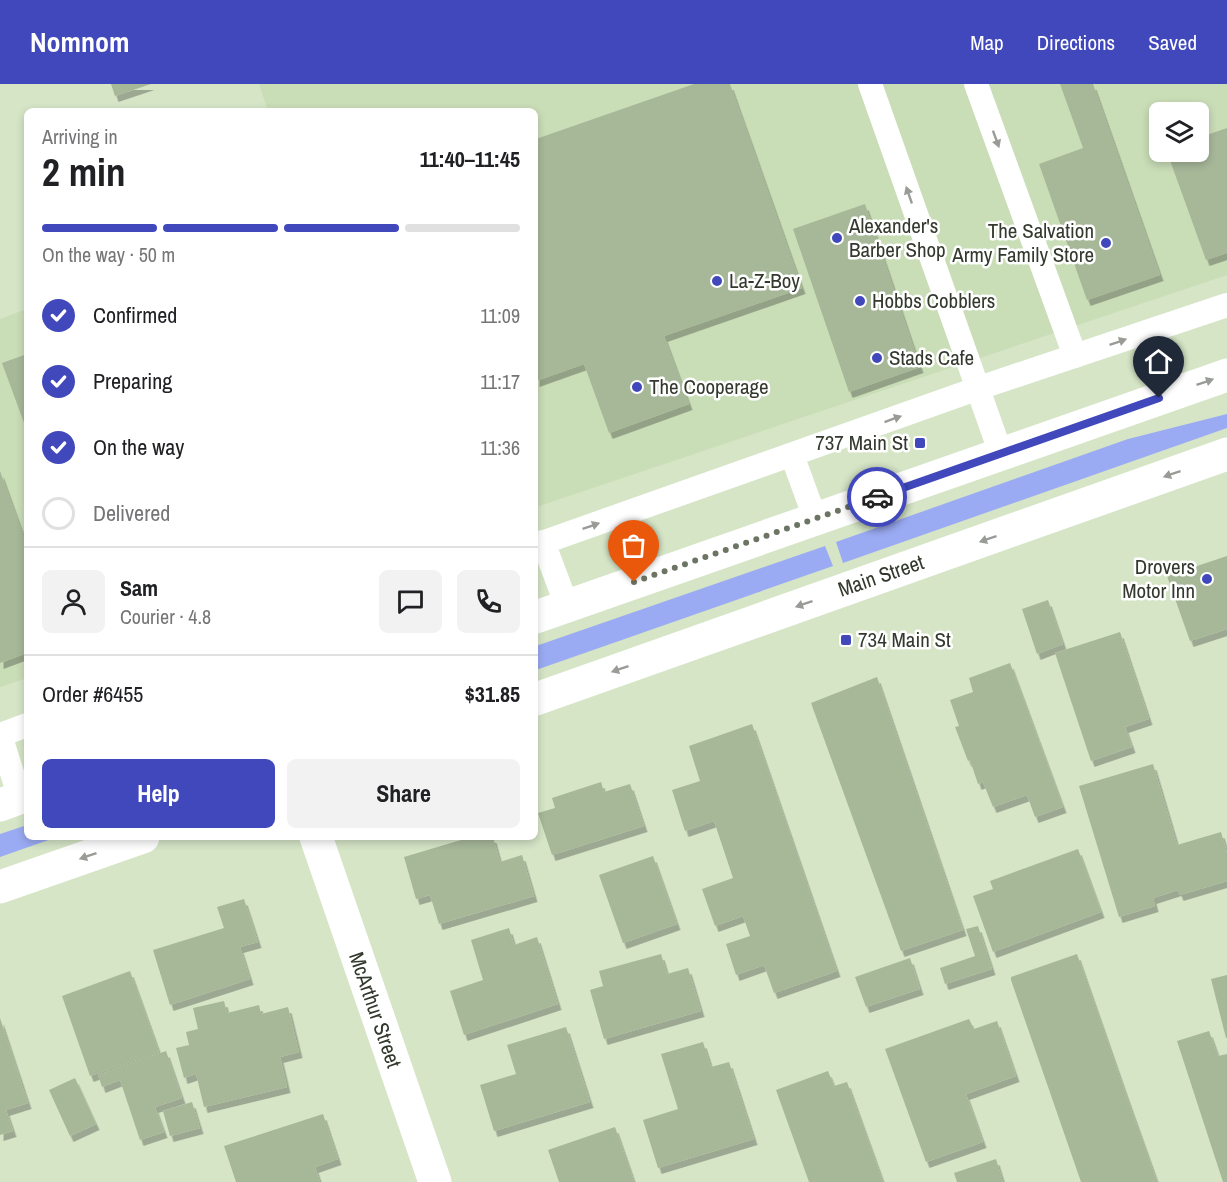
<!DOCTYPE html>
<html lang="en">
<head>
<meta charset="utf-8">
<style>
  :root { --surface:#fff; --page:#f2f2f2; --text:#202124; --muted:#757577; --line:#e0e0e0; --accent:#4048bc }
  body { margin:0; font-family:"Archivo Narrow",sans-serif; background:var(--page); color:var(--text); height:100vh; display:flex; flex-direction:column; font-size:22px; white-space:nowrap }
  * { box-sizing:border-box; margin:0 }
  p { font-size:20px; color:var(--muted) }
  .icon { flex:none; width:33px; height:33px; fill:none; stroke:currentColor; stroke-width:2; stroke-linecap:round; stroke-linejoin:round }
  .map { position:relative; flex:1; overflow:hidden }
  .panel { position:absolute; left:24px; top:24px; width:514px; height:732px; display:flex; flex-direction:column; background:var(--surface); border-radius:9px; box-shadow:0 3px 9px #0003 }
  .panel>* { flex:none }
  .tools { position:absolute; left:1149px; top:18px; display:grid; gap:12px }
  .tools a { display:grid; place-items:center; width:60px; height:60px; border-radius:9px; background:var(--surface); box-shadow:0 3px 9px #0003; font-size:30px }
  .pin { position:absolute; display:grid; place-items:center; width:51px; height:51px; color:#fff; margin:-62px -26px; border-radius:50% 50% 50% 0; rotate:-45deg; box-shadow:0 0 6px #0007 }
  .pin .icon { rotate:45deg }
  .courier { position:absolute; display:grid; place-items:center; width:60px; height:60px; margin:-30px; border:4px solid #4048bc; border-radius:50%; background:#fff; color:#222; box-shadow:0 2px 8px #0007 }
  .head em { font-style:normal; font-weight:800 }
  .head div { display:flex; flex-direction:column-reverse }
  .head { display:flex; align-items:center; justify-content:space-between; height:102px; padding:0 18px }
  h1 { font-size:39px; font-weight:800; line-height:45px }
  .bar { display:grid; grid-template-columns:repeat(4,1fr); gap:9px 6px; align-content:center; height:72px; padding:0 18px }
  .bar i { height:8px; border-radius:4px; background:var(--line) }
  .bar .active { background:var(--accent) }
  .bar p { grid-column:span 4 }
  .line { display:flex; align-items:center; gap:15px; padding:0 18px; border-top:2px solid var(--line) }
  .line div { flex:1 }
  .round { display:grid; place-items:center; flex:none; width:63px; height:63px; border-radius:9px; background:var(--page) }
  ol { padding:0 18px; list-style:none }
  li { display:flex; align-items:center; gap:18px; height:66px }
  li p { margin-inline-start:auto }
  li .icon { padding:6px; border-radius:50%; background:var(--accent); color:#fff; stroke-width:4 }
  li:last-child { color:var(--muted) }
  li i { width:33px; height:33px; border:3px solid var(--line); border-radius:50% }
  .action { display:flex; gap:12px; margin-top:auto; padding:12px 18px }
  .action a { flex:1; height:69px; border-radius:9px; background:var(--accent); color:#fff; font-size:24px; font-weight:800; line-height:69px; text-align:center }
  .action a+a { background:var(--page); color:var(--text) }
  header { display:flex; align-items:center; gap:36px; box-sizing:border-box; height:84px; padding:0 30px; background:var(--accent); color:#fff }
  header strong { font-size:28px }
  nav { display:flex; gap:33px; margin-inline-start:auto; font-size:21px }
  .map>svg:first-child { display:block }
  .built { fill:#c9ddb7; fill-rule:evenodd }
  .green { fill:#9babf3 }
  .building { fill:#a7b899; filter:url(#shadow) }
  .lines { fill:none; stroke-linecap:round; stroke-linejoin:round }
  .service { stroke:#fff; stroke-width:24 }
  .minor { stroke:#fff; stroke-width:33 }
  .trunk { stroke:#fff; stroke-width:33 }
  .oneway { fill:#999c96 }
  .done { stroke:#6c7563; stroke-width:6; stroke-dasharray:0 10.8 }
  .route { stroke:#4048bc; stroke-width:8 }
  .poi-dot { fill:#4048bc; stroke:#fff; stroke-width:2 }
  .labels { text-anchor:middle; stroke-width:5; stroke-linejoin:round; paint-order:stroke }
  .poi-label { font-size:21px; fill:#33392d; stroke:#fff; text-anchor:start }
  .street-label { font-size:21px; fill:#33392d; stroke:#fff }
</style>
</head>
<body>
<header>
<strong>Nomnom</strong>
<nav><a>Map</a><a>Directions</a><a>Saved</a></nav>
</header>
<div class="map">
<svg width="1227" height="1098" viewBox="0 0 1227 1098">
  <defs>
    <filter id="shadow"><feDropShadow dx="3.5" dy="6" stdDeviation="0" flood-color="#0004"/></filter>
  </defs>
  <rect width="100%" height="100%" fill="#d5e5c6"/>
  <g class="built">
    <path d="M259 0H1227V191L536 423V27H268ZM1160 28H1198V68H1160Z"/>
    <polygon points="27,225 27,594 0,603 0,235"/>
  </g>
  <g class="green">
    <polygon points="1227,330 1227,344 843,479 836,458 1128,355"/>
    <polygon points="825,462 833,482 536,586 536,562"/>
    <polygon points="27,741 27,753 57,753 0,773 0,750"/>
  </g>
  <g class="building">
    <polygon points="111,0 151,0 115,12"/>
    <polygon points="694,0 730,0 802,204 664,252 689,320 609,349 584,280 536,297 536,55"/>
    <polygon points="1060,0 1093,0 1160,191 1087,216 1039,80 1083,64"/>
    <polygon points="1227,44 1227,169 1206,176 1167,68 1198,68 1198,54"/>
    <polygon points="865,120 920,283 849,308 793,145"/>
    <polygon points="27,270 27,347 2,279"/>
    <polygon points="0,387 27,462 27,569 0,579"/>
    <polygon points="1227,472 1227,545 1190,557 1167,492"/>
    <polygon points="1048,516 1063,560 1037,570 1022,525"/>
    <polygon points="1120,548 1149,635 1125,643 1132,663 1091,677 1055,569"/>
    <polygon points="1010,579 1063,723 1035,733 1027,711 993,723 983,698 978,700 970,676 968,677 955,643 959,642 950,616 973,608 969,594"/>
    <polygon points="877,593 963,846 901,867 811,619"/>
    <polygon points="752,640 837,887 774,909 764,881 736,891 726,860 750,852 743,832 715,842 702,805 733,794 714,737 685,747 672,706 700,697 689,662"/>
    <polygon points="1153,680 1177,761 1221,748 1227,769 1227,797 1180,811 1178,806 1153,814 1155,822 1119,833 1079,702"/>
    <polygon points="601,698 604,708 630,700 644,742 552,771 538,729 555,724 552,714"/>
    <polygon points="471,753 493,753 500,778 522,771 534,812 439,840 430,811 416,815 404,773"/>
    <polygon points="1078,765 1101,828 993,868 973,812 993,805 990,797"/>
    <polygon points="653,772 677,840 623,859 599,791"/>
    <polygon points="244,815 258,858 240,863 250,895 170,921 153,866 224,844 217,823"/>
    <polygon points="978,842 992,885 945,900 940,884 975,872 966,845"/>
    <polygon points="509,844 514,861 537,853 558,920 464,951 450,907 483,896 471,856"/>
    <polygon points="661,870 667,890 688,884 701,927 604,955 590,906 603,902 599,887"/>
    <polygon points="1077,870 1126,1011 1157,1098 1081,1098 1011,896 1011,893"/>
    <polygon points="910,874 920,905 866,923 855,893"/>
    <polygon points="130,887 159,968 90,992 62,912"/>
    <polygon points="1227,891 1227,954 1226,954 1211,895"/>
    <polygon points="224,917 227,929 259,921 261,930 288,923 299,968 280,973 287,1003 204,1023 196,990 184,994 176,964 189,961 186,948 198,945 193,924"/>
    <polygon points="0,934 28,1019 6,1026 13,1047 0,1051"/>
    <polygon points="969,935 974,945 997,937 1016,992 966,1010 983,1058 926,1078 885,965"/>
    <polygon points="566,943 590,1018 494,1047 480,1001 516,990 507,961"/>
    <polygon points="1209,947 1218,972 1227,970 1227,1098 1223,1098 1177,957"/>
    <polygon points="703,958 711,983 729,978 754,1055 658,1084 643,1036 678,1025 661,970"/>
    <polygon points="166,967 182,1014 155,1023 164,1048 140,1056 120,996 102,1003 98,991"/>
    <polygon points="828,987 834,1002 847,998 883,1098 809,1098 776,1006"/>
    <polygon points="75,994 96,1040 70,1052 49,1006"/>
    <polygon points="192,1018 200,1044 170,1052 163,1027"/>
    <polygon points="323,1030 338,1075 315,1083 320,1098 236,1098 224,1062"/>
    <polygon points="615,1043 634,1098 559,1098 548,1066"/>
    <polygon points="996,1075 1003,1098 957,1098 954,1089"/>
  </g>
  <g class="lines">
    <g class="service">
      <polyline points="870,0 1001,370"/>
      <polyline points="976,0 1075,272"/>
      <polyline points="792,371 815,434"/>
      <polyline points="543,458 567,522"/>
      <polyline points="536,461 979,304 1227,221"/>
      <polyline points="0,651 20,714"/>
      <polyline points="0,651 27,641"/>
    </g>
    <polyline class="minor" points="316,753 435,1098"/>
    <g class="trunk">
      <polyline points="536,533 1227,291"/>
      <polyline points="536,615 1227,370"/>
      <polyline points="0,721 27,711"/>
      <polyline points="0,803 143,753"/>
    </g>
  </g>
  <defs><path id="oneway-solid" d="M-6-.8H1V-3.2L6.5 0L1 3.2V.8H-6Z" transform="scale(1.5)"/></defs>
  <g class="oneway">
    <use href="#oneway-solid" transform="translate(996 55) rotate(70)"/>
    <use href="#oneway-solid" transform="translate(909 111) rotate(-109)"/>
    <use href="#oneway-solid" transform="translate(1118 258) rotate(-19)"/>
    <use href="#oneway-solid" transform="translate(1205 298) rotate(-19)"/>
    <use href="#oneway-solid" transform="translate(893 335) rotate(-20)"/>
    <use href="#oneway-solid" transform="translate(1172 390) rotate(161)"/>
    <use href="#oneway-solid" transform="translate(591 442) rotate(-19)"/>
    <use href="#oneway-solid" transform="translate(988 455) rotate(161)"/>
    <use href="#oneway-solid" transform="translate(804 520) rotate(161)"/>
    <use href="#oneway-solid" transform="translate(620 585) rotate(161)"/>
    <use href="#oneway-solid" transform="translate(88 772) rotate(161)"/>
  </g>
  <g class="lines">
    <polyline class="done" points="634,498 877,413"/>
    <polyline class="route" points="877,413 1159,314"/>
  </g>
  <g class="poi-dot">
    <circle cx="837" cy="154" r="6"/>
    <circle cx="1106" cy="159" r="6"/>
    <circle cx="717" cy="197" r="6"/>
    <circle cx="860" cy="217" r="6"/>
    <circle cx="877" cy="274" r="6"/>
    <circle cx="637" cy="303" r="6"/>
    <rect x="914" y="353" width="12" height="12" rx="3"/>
    <circle cx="1207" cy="495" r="6"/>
    <rect x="840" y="550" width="12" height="12" rx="3"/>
  </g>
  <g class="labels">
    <g class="poi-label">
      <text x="849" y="149">Alexander's<tspan x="849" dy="24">Barber Shop</tspan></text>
      <text x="1094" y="154" text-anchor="end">The Salvation<tspan x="1094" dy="24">Army Family Store</tspan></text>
      <text x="729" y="204">La-Z-Boy</text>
      <text x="872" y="224">Hobbs Cobblers</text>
      <text x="889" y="281">Stads Cafe</text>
      <text x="649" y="310">The Cooperage</text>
      <text x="908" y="366" text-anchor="end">737 Main St</text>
      <text x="1195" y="490" text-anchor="end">Drovers<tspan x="1195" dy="24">Motor Inn</tspan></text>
      <text x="858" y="563">734 Main St</text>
    </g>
    <g class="street-label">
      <text transform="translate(881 492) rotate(-19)" y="7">Main Street</text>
      <text transform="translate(375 926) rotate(71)" y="7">McArthur Street</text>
    </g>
  </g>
</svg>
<div class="tools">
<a><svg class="icon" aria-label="layers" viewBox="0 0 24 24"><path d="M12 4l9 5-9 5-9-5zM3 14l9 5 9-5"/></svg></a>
</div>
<div class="pin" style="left:634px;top:498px;background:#ea580c"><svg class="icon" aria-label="bag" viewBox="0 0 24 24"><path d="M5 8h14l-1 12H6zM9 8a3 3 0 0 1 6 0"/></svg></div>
<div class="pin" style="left:1159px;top:314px;background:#1f2937"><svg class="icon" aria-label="home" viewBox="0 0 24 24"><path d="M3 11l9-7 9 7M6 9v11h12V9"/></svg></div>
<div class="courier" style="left:877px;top:413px"><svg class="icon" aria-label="car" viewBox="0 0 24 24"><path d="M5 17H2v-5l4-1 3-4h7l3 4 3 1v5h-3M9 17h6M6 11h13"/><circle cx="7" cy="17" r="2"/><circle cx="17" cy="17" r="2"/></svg></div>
<section class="panel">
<div class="head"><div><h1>2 min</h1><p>Arriving in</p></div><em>11:40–11:45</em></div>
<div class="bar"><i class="active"></i><i class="active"></i><i class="active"></i><i></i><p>On the way · 50 m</p></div>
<ol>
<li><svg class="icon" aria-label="check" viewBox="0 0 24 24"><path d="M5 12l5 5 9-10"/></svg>Confirmed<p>11:09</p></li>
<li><svg class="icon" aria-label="check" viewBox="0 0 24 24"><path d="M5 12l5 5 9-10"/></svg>Preparing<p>11:17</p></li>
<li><svg class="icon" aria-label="check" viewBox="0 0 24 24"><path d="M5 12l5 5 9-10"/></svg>On the way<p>11:36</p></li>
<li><i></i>Delivered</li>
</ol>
<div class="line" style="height:108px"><a class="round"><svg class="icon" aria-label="person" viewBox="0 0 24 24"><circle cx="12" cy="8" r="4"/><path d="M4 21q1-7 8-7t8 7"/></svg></a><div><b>Sam</b><p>Courier · 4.8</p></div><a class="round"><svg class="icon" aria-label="chat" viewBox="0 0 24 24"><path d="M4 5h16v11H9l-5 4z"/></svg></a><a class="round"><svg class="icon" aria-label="phone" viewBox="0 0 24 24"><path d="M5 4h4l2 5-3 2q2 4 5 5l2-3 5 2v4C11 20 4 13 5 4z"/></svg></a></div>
<div class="line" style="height:78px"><div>Order #6455</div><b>$31.85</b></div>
<div class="action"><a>Help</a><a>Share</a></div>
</section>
</div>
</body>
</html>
